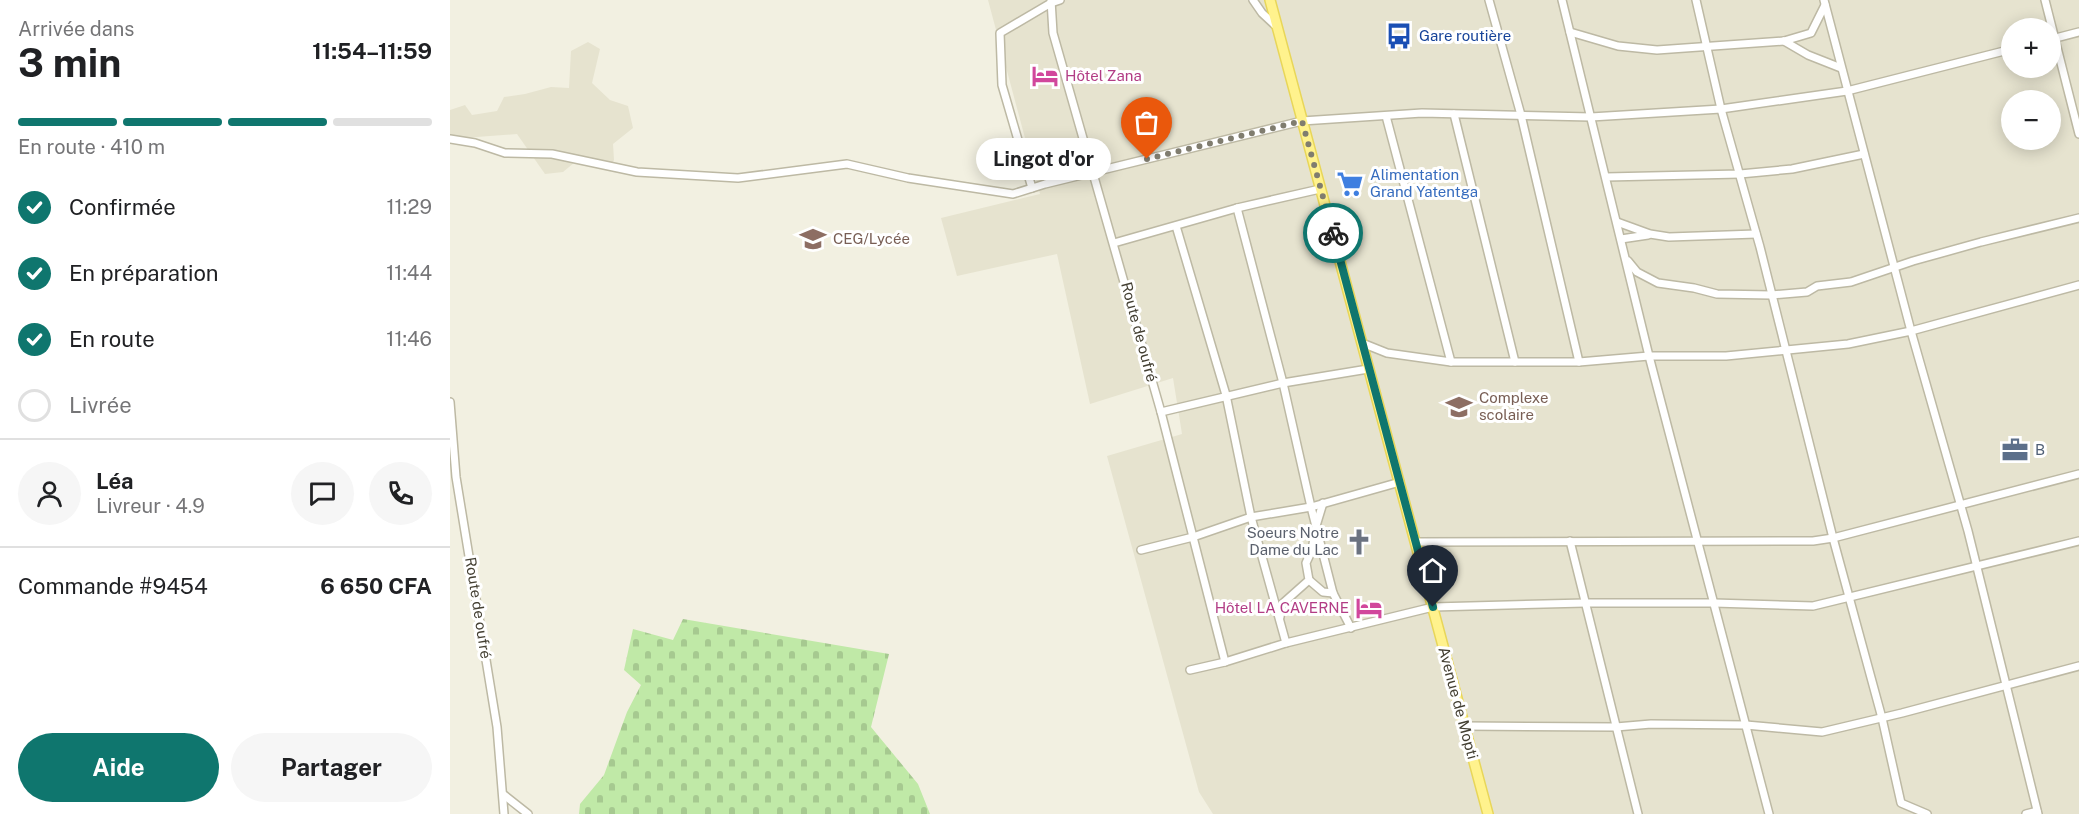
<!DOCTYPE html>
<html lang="fr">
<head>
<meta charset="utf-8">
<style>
  :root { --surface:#fff; --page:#f6f6f6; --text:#202124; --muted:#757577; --line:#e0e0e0; --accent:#0f766e }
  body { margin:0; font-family:"Public Sans",sans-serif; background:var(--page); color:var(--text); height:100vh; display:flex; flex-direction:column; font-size:22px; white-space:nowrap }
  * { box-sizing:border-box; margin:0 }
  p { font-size:20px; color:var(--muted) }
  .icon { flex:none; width:33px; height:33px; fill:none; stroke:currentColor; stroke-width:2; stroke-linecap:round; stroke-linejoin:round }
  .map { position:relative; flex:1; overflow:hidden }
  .sheet { display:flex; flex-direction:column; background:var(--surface); width:450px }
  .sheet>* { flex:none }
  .tools { position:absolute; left:1551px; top:18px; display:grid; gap:12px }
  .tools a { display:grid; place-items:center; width:60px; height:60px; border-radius:50%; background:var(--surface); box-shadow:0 3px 15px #0003; font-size:30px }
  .pin { position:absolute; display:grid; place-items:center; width:51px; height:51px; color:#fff; margin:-62px -26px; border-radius:50% 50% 50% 0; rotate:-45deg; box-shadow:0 0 6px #0007 }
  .pin .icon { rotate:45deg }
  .courier { position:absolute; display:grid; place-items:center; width:60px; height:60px; margin:-30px; border:4px solid #0f766e; border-radius:50%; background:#fff; color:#222; box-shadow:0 2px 8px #0007 }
  .bubble { position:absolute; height:42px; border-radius:21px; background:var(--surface); box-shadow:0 3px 15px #0003; font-size:20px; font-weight:700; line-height:42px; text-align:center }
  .summary em { font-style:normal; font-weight:700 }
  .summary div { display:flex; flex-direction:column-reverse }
  .summary { display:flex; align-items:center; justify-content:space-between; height:102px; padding:0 18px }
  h1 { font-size:39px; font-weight:700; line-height:45px }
  .bar { display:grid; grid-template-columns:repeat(4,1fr); gap:9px 6px; align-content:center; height:72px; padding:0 18px }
  .bar i { height:8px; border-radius:4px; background:var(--line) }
  .bar .active { background:var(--accent) }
  .bar p { grid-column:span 4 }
  .line { display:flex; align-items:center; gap:15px; padding:0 18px; border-top:2px solid var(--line) }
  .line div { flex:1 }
  .round { display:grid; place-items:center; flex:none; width:63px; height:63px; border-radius:32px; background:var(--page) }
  ol { padding:0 18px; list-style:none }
  li { display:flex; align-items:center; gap:18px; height:66px }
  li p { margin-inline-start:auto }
  li .icon { padding:6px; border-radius:50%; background:var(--accent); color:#fff; stroke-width:4 }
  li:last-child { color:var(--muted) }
  li i { width:33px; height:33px; border:3px solid var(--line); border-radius:50% }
  .cta { display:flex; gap:12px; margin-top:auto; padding:12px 18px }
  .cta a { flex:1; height:69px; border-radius:36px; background:var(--accent); color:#fff; font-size:24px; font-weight:700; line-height:69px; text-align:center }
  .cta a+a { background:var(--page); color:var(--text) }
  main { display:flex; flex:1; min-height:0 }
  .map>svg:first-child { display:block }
  .residential { fill:#e6e3cf; fill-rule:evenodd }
  .cemetery { fill:url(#cemetery-stones) }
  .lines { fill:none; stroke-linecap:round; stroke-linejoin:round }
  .minor-casing { stroke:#bdb9a4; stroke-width:10 }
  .major-casing { stroke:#e8d659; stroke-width:12 }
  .minor { stroke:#fff; stroke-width:7 }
  .major { stroke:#fff28d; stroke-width:9 }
  .done { stroke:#807d6f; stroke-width:6; stroke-dasharray:0 10.8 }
  .route { stroke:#0f766e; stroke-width:8 }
  .labels { text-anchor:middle; stroke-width:6; stroke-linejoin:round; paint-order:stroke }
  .transit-label { font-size:15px; fill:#164399; stroke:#fff; text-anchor:start }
  .hotel-label { font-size:15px; fill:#b23c85; stroke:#fff; text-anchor:start }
  .shop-label { font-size:15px; fill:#366cbe; stroke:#fff; text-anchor:start }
  .education-label { font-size:15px; fill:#785e54; stroke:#fff; text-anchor:start }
  .street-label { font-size:15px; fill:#433f32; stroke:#fff }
  .service-label { font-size:15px; fill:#4e5e75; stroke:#fff; text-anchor:start }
  .worship-label { font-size:15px; fill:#5b616d; stroke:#fff; text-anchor:end }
</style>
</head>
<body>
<main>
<section class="sheet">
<div class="summary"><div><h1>3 min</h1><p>Arrivée dans</p></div><em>11:54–11:59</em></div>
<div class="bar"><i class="active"></i><i class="active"></i><i class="active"></i><i></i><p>En route · 410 m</p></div>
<ol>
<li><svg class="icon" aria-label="check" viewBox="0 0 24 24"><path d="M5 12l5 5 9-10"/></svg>Confirmée<p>11:29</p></li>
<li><svg class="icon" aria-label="check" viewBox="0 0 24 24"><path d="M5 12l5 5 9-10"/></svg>En préparation<p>11:44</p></li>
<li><svg class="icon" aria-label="check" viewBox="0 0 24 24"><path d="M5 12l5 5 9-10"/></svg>En route<p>11:46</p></li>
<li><i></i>Livrée</li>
</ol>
<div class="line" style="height:108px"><a class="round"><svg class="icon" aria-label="person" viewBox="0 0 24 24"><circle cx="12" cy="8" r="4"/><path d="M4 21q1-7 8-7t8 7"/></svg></a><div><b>Léa</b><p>Livreur · 4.9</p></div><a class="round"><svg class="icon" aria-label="chat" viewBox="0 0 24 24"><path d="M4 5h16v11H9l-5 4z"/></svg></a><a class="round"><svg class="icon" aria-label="phone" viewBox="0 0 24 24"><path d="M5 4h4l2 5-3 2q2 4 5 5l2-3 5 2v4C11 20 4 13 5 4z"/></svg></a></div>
<div class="line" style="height:78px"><div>Commande #9454</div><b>6 650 CFA</b></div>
<div class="cta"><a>Aide</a><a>Partager</a></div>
</section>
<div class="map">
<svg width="1629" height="814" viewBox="0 0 1629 814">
  <defs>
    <pattern id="cemetery-stones" width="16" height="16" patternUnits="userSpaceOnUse" patternTransform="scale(1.5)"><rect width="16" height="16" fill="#c0e9a7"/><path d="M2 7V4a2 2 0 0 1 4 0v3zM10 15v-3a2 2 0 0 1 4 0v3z" fill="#a6c990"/></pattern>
  </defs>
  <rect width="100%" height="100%" fill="#f2f0e1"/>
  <g class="residential">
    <path d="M538 0H1629V814H763L749 792 657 456 732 434 723 378 640 404 607 254 507 276 491 218 590 194ZM1562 28H1600V68H1562ZM1562 100H1600V140H1562Z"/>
    <polygon points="138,42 150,49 142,83 160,100 178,106 183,128 163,144 164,160 160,168 125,162 113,172 95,174 67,134 0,139 0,110 15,105 22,115 47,111 54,97 75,94 101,87 119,88 121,51"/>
  </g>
  <polygon class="cemetery" points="233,619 439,654 421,727 468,784 480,814 129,814 130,804 154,775 177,712 191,685 174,670 183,629 223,640"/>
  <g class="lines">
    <g class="minor-casing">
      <g id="minor">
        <polyline points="601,0 603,33 711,412 775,662"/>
        <polyline points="803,0 812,13 827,27"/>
        <polyline points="1039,0 1071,115 1129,362"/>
        <polyline points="1112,0 1199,356 1319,814"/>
        <polyline points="1246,0 1271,109 1310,247 1383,538 1432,718 1451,803 1477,814"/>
        <polyline points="1374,0 1461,331 1518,531 1588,814"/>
        <polyline points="1595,0 1629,134"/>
        <polyline points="1120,32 1168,46 1207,50 1334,41 1361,33 1375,5"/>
        <polyline points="1602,39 1629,32"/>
        <polyline points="1334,41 1358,55 1391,68"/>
        <polyline points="1004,114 1065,362"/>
        <polyline points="936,116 1001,362"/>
        <polyline points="0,139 25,143 55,153 102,154 187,172 288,178 397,164 458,178 563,194 595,184 852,121 972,113 1141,117 1271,109 1397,91 1562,49"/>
        <polyline points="1156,177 1290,174 1342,169 1414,154"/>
        <polyline points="582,188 552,85 550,33 601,3 610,0"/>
        <polyline points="787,208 833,383 861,507 883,593 901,628"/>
        <polyline points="1167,222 1200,234 1219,237 1306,234"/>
        <polyline points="726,226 776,395 801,517 836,643"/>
        <polyline points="1171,239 1198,235"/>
        <polyline points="664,243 787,208 870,189"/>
        <polyline points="1178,261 1187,272 1208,283 1244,288 1267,294 1321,295 1357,292 1367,286 1401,282 1463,261 1531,242 1629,218"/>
        <polyline points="912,343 937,353 1001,362 1129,362 1199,356 1276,356 1398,344 1461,331 1629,285"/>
        <polyline points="0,402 6,477 47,727 54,814"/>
        <polyline points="711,412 833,383 918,369"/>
        <polyline points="1120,541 1188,814"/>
        <polyline points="966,542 1363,541 1383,538 1629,474"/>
        <polyline points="691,550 743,537 801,517 861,507 950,482"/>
        <polyline points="859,580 873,592 883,593"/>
        <polyline points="830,617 832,604 859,580 856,563 862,550 866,526 873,503"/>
        <polyline points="740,670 775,662 836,643 983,607 1135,603 1264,603 1363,606 1629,541"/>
        <polyline points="1014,726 1166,727 1201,724 1296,725 1372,732 1452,713 1629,666"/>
        <polyline points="54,795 78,814"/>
        <polyline points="1576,814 1587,811"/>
      </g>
    </g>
    <g class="major-casing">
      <polyline id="major" points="820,0 1038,814"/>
    </g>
    <use href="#minor" class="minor"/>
    <use href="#major" class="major"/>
  </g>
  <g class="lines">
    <polyline class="done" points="697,159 852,121 883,233"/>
    <polyline class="route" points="883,233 983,607"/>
  </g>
  <defs>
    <g id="bus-bare" transform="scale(2.07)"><path d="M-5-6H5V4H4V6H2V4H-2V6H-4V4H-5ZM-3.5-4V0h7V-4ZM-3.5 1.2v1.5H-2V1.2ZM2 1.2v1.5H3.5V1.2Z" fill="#1a4fb4" stroke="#fff" stroke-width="2.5" paint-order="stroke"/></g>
    <g id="hotel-bare" transform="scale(2.07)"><path d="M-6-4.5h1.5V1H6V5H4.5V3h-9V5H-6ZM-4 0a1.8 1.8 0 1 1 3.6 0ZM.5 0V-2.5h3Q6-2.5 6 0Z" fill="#d1479c" stroke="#fff" stroke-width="2.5" paint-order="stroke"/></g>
    <g id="supermarket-bare" transform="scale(2.07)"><path d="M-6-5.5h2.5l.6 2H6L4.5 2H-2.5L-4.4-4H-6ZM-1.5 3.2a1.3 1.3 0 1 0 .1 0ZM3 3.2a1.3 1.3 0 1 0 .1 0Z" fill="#3f7fe0" stroke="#fff" stroke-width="2.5" paint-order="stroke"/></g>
    <g id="school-bare" transform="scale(2.07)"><path d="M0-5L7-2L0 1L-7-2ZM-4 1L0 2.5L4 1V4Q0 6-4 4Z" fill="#8d6e63" stroke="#fff" stroke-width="2.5" paint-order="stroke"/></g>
    <g id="office-bare" transform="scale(2.07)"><path d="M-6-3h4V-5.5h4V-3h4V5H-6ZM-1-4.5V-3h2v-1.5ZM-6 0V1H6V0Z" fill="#5c6f8a" stroke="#fff" stroke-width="2.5" paint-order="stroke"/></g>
    <g id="church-bare" transform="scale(2.07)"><path d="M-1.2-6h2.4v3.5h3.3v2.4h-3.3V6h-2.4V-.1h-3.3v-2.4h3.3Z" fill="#6b7280" stroke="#fff" stroke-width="2.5" paint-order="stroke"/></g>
  </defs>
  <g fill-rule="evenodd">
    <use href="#bus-bare" x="949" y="36"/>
    <use href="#hotel-bare" x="595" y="76"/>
    <use href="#supermarket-bare" x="900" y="184"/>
    <use href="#school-bare" x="363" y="239"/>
    <use href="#school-bare" x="1009" y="407"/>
    <use href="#office-bare" x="1565" y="450"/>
    <use href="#church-bare" x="909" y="542"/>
    <use href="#hotel-bare" x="919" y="608"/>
  </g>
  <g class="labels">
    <g class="transit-label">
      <text x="969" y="41">Gare routière</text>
    </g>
    <g class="hotel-label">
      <text x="615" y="81">Hôtel Zana</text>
      <text x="899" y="613" text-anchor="end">Hôtel LA CAVERNE</text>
    </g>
    <g class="shop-label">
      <text x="920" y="180">Alimentation<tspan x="920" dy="17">Grand Yatentga</tspan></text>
    </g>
    <g class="education-label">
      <text x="383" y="244">CEG/Lycée</text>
      <text x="1029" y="403">Complexe<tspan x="1029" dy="17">scolaire</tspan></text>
    </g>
    <g class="street-label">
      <text transform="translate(689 332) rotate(75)" y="5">Route de oufré</text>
      <text transform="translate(28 608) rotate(81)" y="5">Route de oufré</text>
      <text transform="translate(1008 703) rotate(75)" y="5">Avenue de Mopti</text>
    </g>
    <g class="service-label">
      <text x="1585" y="455">B</text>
    </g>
    <g class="worship-label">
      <text x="889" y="538">Soeurs Notre<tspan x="889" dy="17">Dame du Lac</tspan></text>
    </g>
  </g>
</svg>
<div class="tools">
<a>+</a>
<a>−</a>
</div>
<div class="pin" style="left:697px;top:159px;background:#ea580c"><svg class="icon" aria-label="bag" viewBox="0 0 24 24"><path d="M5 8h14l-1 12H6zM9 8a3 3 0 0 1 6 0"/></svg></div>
<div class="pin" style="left:983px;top:607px;background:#1f2937"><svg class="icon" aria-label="home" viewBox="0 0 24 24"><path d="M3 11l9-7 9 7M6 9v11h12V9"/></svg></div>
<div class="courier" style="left:883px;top:233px"><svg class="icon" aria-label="bike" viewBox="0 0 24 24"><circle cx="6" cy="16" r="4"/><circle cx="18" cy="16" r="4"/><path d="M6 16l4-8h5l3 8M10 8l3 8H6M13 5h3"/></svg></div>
<div class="bubble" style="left:526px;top:138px;width:135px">Lingot d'or</div>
</div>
</main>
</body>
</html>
